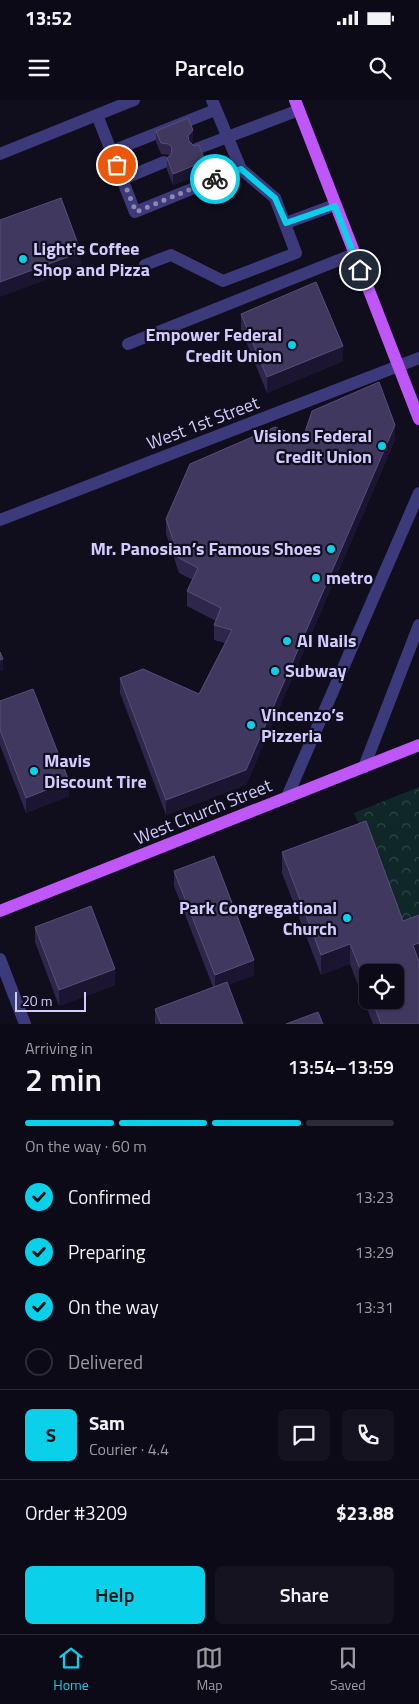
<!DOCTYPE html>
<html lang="en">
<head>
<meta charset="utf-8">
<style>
  :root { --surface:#0c0a16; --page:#15131f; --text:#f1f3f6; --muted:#9a9aa1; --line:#2c2b35; --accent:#0ad0ea }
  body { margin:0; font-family:"Titillium Web",sans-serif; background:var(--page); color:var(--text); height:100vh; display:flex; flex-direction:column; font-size:19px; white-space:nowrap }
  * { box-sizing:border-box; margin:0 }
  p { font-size:16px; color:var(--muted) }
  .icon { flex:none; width:28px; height:28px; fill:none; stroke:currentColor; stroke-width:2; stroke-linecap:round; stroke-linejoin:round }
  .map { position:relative; height:924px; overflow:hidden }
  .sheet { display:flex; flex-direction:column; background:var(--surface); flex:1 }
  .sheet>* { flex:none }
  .buttons { position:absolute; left:359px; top:864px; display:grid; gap:10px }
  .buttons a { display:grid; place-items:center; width:45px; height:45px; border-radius:8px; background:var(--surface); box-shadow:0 1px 4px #0004,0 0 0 1px var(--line); font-size:25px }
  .scale { position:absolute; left:15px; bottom:12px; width:71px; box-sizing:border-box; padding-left:5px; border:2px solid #d2cbfd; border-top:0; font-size:14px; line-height:18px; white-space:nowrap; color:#d2cbfd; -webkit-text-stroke:4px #100d1d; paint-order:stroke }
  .pin { position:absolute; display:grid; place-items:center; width:42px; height:42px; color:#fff; margin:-21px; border:2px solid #fff; border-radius:50%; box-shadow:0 1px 5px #0007 }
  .courier { position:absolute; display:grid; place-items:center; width:50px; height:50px; margin:-25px; border:4px solid #0ad0ea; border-radius:50%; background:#fff; color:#222; box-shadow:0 1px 6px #0007 }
  .overview em { font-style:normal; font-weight:600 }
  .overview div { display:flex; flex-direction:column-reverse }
  .overview { display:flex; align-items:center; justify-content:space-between; height:85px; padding:0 25px }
  h1 { font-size:32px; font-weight:600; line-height:38px }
  .bar { display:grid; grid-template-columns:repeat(4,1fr); gap:8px 5px; align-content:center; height:60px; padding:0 25px }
  .bar i { height:6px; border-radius:4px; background:var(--line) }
  .bar .on { background:var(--accent) }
  .bar p { grid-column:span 4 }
  .line { display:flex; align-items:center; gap:12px; padding:0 25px; border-top:1px solid var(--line) }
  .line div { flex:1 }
  .round { display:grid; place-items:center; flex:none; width:52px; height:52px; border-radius:8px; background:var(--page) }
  ol { padding:0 25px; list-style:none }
  li { display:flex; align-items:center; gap:15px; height:55px }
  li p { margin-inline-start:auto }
  li .icon { padding:5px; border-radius:50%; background:var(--accent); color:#111; stroke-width:4 }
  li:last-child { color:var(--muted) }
  li i { width:28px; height:28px; border:2px solid var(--line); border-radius:50% }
  .button { display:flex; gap:10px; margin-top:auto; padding:10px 25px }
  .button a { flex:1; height:58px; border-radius:8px; background:var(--accent); color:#111; font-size:20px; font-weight:600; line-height:58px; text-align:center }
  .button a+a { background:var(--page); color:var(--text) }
  .status { display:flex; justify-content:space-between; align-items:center; height:35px; padding:0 25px; background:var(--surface); direction:ltr }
  .status svg { height:14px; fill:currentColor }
  header { display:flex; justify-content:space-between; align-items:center; height:65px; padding:0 25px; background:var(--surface); font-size:22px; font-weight:600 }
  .dock { display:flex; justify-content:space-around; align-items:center; height:70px; border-top:1px solid var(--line); background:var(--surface); font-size:14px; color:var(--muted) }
  .dock a { display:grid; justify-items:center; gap:2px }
  .dock .on { color:var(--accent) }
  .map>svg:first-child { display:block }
  .forest { fill:url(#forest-crowns) }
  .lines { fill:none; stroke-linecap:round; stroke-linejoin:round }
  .minor { stroke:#3d3a7b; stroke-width:12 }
  .major { stroke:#bf57f8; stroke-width:12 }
  .wall { fill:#2e264b; fill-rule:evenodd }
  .shaded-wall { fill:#1b1531 }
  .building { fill:#40385e; stroke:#574f77 }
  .done { stroke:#8e88af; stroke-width:5; stroke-dasharray:0 9 }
  .route { stroke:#0ad0ea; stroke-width:6 }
  .poi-dot { fill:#0ad0ea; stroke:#100d1d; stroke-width:2 }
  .labels { text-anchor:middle; stroke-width:4.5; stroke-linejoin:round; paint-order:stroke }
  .poi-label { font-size:18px; font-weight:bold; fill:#d2cbfd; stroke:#100d1d; text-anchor:start }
  .street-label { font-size:18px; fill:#d2cbfd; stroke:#100d1d }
</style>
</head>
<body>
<div class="status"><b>13:52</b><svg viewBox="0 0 49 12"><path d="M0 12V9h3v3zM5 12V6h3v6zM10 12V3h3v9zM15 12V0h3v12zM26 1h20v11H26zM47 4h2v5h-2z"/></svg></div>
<header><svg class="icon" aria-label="menu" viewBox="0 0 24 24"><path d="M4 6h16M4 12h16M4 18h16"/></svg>Parcelo<svg class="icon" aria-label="search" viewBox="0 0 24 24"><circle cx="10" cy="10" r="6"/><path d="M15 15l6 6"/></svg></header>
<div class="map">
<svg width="419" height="924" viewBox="0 0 419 924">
  <defs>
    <pattern id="forest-crowns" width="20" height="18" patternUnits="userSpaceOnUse" patternTransform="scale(1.25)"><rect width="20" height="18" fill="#102727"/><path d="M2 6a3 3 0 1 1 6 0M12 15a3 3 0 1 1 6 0" fill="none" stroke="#324547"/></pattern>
  </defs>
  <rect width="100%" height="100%" fill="#100d1d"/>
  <polygon class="forest" points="419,687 419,873 354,713"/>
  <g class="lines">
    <g class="minor">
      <polyline points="97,15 135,112 241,69 212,0"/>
      <polyline points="196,49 299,10"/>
      <polyline points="112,51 215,10"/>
      <polyline points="0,54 134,0"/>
      <polyline points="123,79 164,62"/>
      <polyline points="286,123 335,105"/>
      <polyline points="145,165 171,155 223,181 296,153 275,98 241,69"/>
      <polyline points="128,244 354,154"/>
      <polyline points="0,420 419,258"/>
      <polyline points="364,667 419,525"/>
      <polyline points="287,697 419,393"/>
      <polyline points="0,859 25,924"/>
    </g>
    <g class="major">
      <polyline points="295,0 419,319"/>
      <polyline points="0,811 419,645"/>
    </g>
  </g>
  <g class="wall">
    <polygon points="156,31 193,41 191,43 205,73 173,85 167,70 167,58 169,56 169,55 161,54 156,42"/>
    <polygon points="241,214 343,261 267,293 241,229"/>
    <polygon points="303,338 395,340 246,685 166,715 120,593 120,578 199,594 225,543 214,540 214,525 216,521 187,506 187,491 193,480 179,473 166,434 166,419"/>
    <polygon points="0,601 69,696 26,713 0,645"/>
    <path d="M282 752 419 924H373L350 864 321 875 282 773ZM368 872 395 900H368Z"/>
    <polygon points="174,771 254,875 228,885 243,924 155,924 155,909 213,887 174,786"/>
    <polygon points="35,827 115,885 59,906 35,842"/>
  </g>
  <g class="shaded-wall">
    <polygon points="193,30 193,41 188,47 188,36"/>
    <polygon points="205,61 205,73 173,85 173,74"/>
    <polygon points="81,152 81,167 0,197 0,182"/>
    <polygon points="343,246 343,261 267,293 267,277"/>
    <polygon points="395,325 395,340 246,685 166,715 166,700"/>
    <polygon points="3,559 3,570 0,571 0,560"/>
    <polygon points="69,681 69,696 26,713 26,698"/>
    <polygon points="419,843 419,863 413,845"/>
    <polygon points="350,844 350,864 321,875 321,855"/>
    <polygon points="254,860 254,875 215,890 215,875"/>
    <polygon points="115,869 115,885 59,906 59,890"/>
  </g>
  <g class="building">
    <polygon points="188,18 193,30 188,36 189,41 194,46 199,45 205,61 173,74 167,58 171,55 172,48 169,44 161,43 156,31"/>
    <polygon points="61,98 81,152 0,182 0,120"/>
    <polygon points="316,182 343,246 267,277 241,214"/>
    <polygon points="379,282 395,325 246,670 166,700 120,578 143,569 199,594 232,530 214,525 221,508 187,491 198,468 179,458 166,419 190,364 275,327 303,338 312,311"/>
    <polygon points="0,552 3,559 0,560"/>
    <polygon points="33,589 69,681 26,698 0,630 0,601"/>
    <polygon points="366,721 403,821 419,815 419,843 413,845 419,862 419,924 381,924 372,900 395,900 395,872 368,872 368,889 350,844 321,855 282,752"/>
    <polygon points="214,756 254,860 215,875 174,771"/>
    <polygon points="91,806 115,869 59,890 35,827"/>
    <polygon points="227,882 243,924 161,924 155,909"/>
    <polygon points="318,912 323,924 286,924"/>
  </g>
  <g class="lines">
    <polyline class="done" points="117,65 136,112 215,79"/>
    <polyline class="route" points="215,79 241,69 275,98 286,123 335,106 360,170"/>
  </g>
  <g class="poi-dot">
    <circle cx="23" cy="159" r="5"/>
    <circle cx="292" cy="245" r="5"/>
    <circle cx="382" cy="346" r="5"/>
    <circle cx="331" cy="449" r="5"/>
    <circle cx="316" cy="478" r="5"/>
    <circle cx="287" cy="541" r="5"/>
    <circle cx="275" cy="571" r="5"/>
    <circle cx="251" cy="625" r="5"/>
    <circle cx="34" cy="671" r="5"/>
    <circle cx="347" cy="818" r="5"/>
  </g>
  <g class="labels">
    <g class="poi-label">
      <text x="33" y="155">Light's Coffee<tspan x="33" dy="21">Shop and Pizza</tspan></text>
      <text x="282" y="241" text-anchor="end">Empower Federal<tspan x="282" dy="21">Credit Union</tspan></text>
      <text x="372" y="342" text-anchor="end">Visions Federal<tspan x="372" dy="21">Credit Union</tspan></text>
      <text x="321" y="455" text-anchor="end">Mr. Panosian’s Famous Shoes</text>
      <text x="326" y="484">metro</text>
      <text x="297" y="547">AI Nails</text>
      <text x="285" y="577">Subway</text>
      <text x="261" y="621">Vincenzo’s<tspan x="261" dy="21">Pizzeria</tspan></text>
      <text x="44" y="667">Mavis<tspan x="44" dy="21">Discount Tire</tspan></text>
      <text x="337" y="814" text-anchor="end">Park Congregational<tspan x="337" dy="21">Church</tspan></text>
    </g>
    <g class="street-label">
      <text transform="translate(203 323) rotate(-21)" y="6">West 1st Street</text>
      <text transform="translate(203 712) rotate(-22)" y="6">West Church Street</text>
    </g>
  </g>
</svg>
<div class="buttons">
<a><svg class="icon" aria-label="locate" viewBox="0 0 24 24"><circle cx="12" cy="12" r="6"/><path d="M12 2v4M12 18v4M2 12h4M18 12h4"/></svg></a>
</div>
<div class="scale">20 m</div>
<div class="pin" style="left:117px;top:65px;background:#ea580c"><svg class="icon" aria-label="bag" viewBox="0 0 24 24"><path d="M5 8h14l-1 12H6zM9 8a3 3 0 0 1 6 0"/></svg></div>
<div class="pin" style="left:360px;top:170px;background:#1f2937"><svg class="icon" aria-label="home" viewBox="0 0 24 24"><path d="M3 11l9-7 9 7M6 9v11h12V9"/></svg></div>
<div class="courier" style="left:215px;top:79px"><svg class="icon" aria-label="bike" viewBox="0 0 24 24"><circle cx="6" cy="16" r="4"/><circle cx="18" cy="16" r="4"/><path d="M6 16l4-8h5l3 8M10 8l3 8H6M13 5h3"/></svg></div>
</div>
<section class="sheet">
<div class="overview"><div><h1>2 min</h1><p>Arriving in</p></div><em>13:54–13:59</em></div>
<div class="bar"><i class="on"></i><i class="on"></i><i class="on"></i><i></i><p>On the way · 60 m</p></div>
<ol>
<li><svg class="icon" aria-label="check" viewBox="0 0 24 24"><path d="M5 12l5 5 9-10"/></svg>Confirmed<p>13:23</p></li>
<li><svg class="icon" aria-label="check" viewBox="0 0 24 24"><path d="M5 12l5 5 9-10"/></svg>Preparing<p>13:29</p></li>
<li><svg class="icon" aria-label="check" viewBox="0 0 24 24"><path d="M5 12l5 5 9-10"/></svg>On the way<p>13:31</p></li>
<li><i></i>Delivered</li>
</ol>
<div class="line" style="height:90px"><b class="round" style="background:var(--accent);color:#111">S</b><div><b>Sam</b><p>Courier · 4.4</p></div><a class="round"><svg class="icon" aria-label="chat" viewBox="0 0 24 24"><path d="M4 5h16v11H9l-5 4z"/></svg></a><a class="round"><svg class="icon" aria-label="phone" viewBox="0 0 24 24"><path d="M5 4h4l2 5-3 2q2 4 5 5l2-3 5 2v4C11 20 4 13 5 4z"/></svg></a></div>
<div class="line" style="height:65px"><div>Order #3209</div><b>$23.88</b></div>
<div class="button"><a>Help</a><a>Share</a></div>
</section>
<nav class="dock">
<a class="on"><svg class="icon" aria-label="home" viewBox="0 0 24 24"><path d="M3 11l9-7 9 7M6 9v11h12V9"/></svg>Home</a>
<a><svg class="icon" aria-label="map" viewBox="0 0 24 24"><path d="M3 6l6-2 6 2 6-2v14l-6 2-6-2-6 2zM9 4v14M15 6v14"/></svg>Map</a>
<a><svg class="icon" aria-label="saved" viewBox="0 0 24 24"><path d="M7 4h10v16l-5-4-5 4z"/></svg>Saved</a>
</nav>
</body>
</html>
